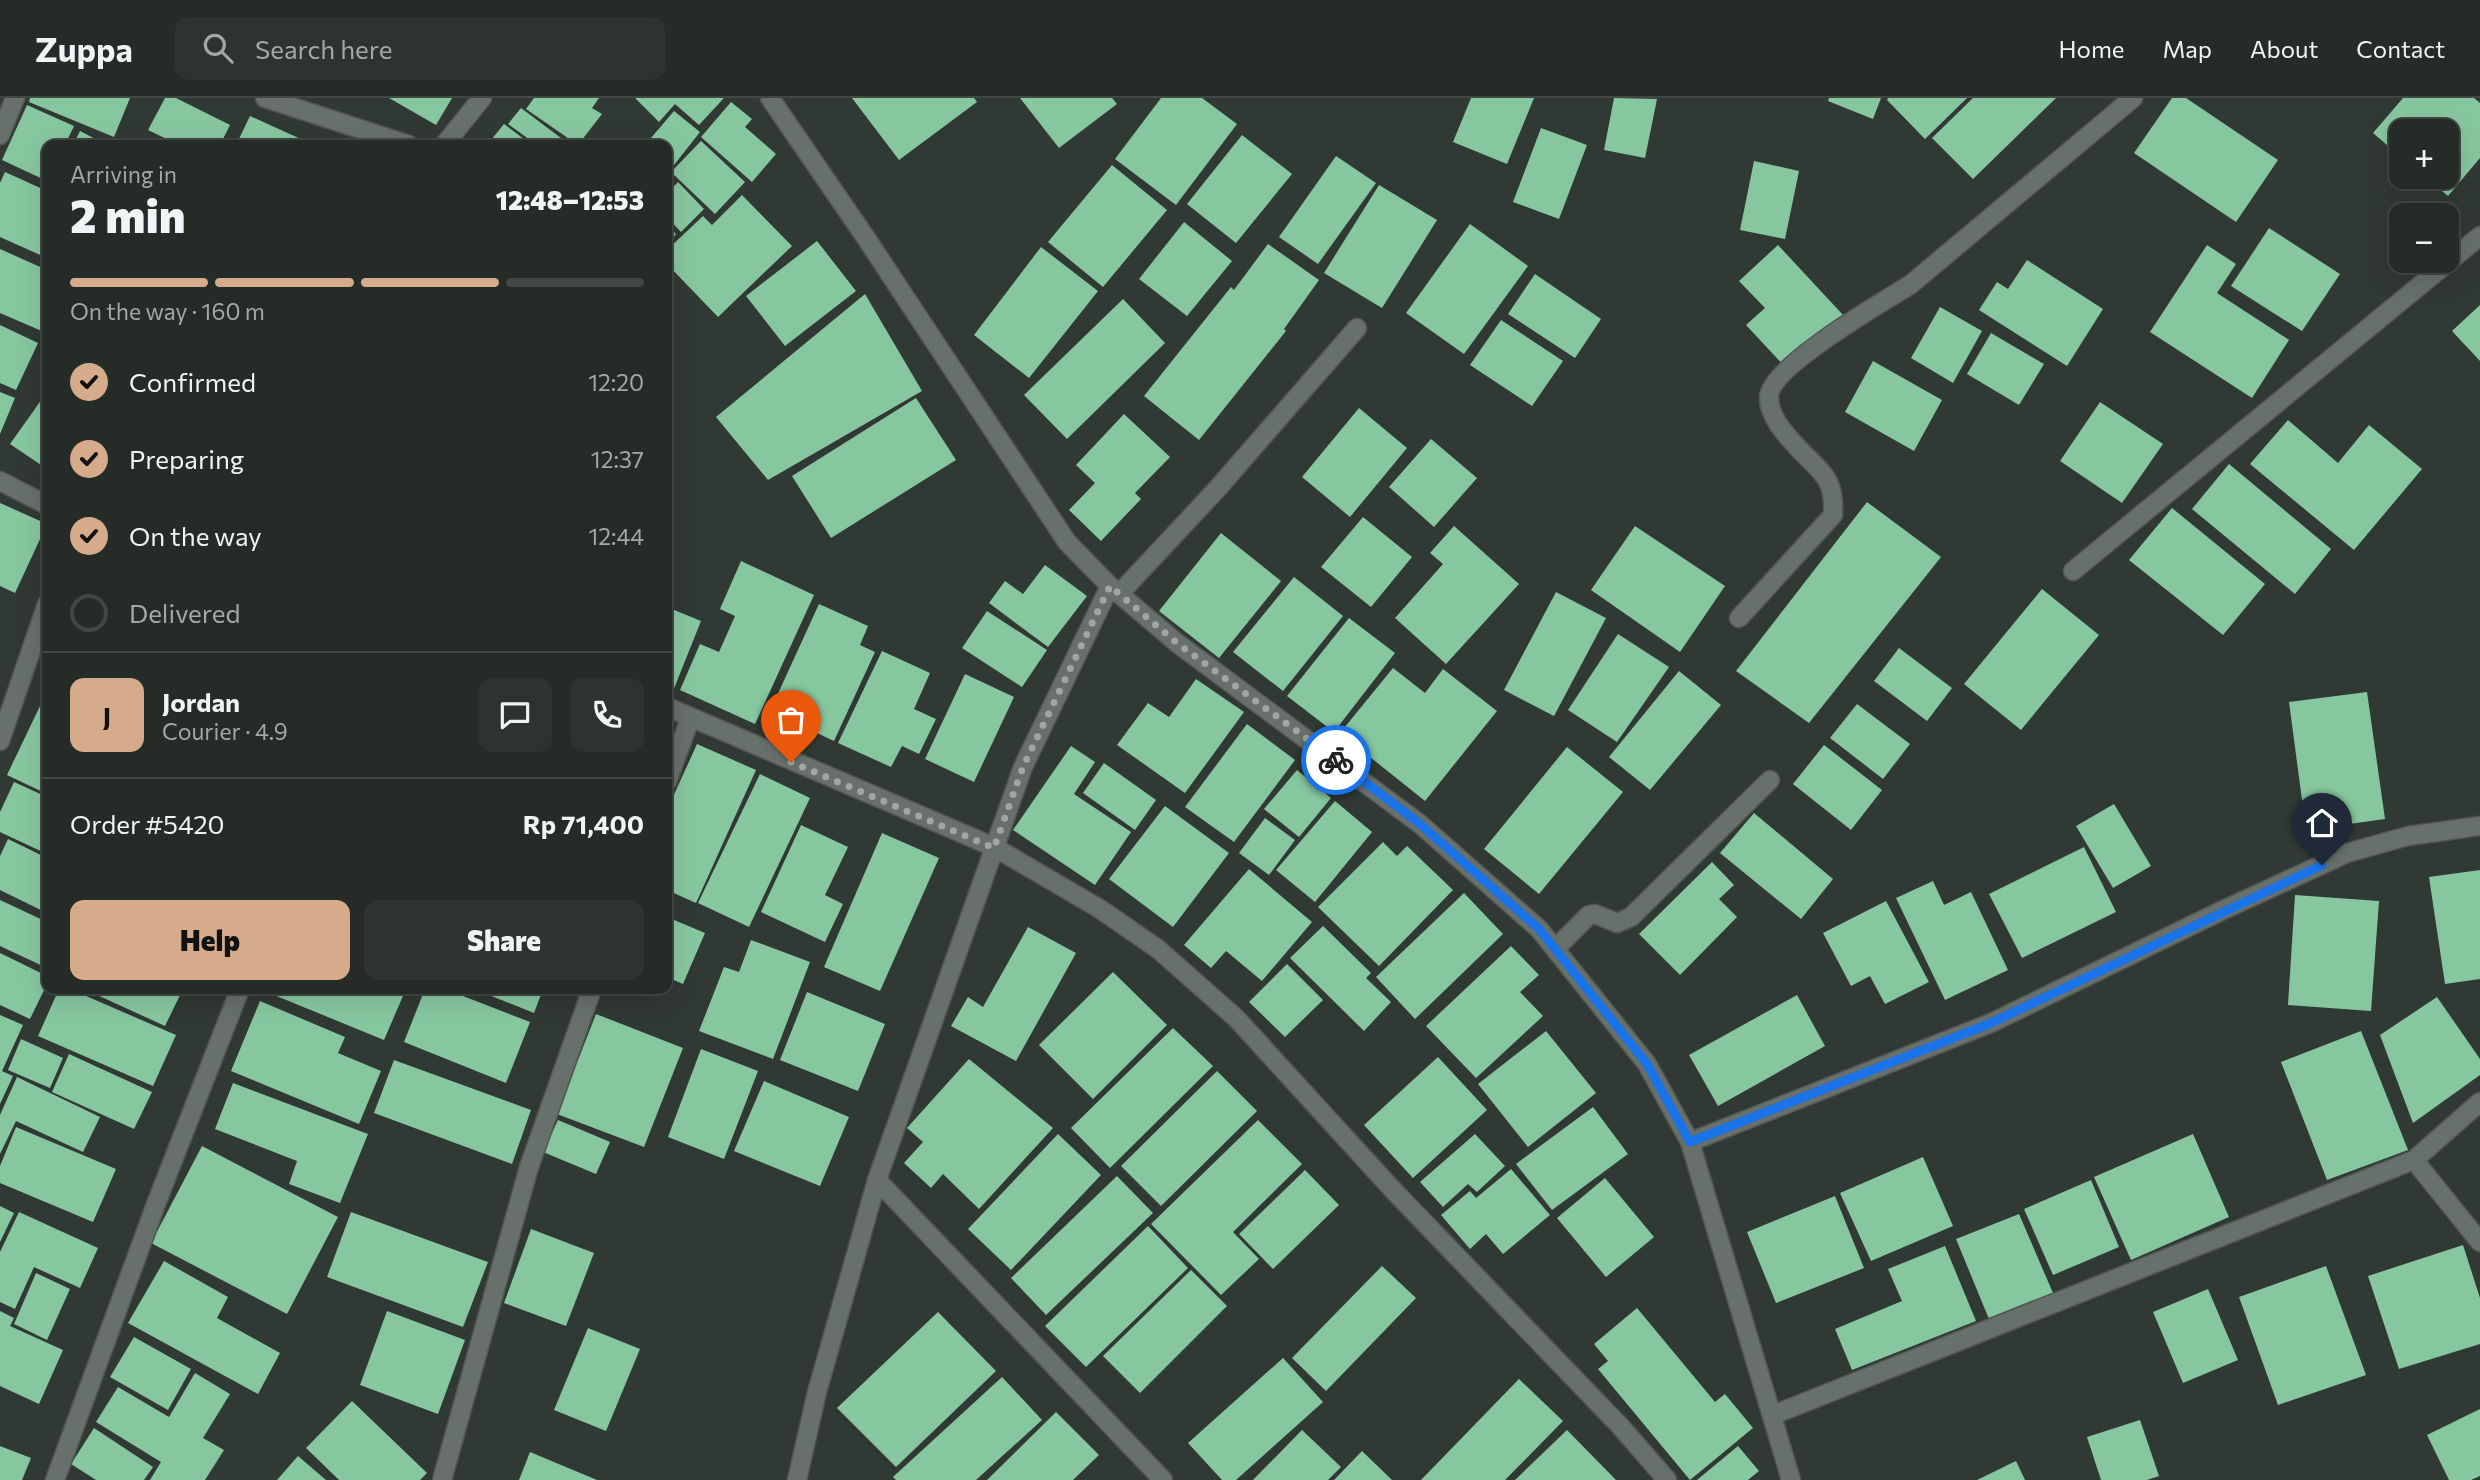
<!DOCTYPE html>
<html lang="en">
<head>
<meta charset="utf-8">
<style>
  :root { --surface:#252b27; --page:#2d332f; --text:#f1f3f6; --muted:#a3a7a7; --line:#424744; --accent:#d6ab8b }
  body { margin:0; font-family:Commissioner,sans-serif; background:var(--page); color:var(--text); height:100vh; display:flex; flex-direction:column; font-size:26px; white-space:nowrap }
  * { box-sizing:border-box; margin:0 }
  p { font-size:23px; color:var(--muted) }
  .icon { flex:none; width:38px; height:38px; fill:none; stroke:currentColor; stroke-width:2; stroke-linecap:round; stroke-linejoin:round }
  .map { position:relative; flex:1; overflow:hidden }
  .drawer { position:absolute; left:42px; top:42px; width:630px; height:854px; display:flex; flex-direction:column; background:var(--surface); border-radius:14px; box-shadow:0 7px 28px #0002,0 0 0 2px var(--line) }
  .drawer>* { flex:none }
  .fabs { position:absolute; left:2389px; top:21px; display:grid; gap:14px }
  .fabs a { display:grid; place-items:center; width:70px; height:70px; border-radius:14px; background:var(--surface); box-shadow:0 7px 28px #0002,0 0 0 2px var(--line); font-size:35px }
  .pin { position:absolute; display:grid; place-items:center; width:60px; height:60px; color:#fff; margin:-72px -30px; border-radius:50% 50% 50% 0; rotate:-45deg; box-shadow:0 0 7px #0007 }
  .pin .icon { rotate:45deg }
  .courier { position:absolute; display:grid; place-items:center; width:70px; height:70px; margin:-35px; border:5px solid #1a73e8; border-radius:50%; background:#fff; color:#222; box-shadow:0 2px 9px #0007 }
  .summary em { font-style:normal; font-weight:800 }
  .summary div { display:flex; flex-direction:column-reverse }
  .summary { display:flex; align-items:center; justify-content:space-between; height:119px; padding:0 28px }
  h1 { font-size:46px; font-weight:800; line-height:52px }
  .bar { display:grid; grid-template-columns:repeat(4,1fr); gap:10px 7px; align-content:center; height:84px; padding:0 28px }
  .bar i { height:9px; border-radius:5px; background:var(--line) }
  .bar .selected { background:var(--accent) }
  .bar p { grid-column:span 4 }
  .line { display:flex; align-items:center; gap:18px; padding:0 28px; border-top:2px solid var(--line) }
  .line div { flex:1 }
  .round { display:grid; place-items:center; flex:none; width:74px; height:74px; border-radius:14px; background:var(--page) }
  ol { padding:0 28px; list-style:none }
  li { display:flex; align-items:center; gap:21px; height:77px }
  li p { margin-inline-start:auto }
  li .icon { padding:7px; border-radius:50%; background:var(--accent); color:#111; stroke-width:4 }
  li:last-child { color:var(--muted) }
  li i { width:38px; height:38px; border:4px solid var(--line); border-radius:50% }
  .primary-button { display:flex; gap:14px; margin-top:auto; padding:14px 28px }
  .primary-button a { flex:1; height:80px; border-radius:14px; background:var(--accent); color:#111; font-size:28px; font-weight:800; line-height:80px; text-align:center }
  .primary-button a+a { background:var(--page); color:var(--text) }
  header { display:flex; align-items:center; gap:42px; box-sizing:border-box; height:98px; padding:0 35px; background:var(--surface); border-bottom:2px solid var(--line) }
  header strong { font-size:33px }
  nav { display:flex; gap:38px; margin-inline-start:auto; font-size:24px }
  .search { width:490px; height:63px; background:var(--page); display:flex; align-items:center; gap:18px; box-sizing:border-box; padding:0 24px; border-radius:14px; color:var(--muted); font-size:26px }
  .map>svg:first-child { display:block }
  .building { fill:#87c7a0 }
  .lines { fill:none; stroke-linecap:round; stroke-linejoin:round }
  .minor-casing { stroke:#505652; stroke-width:21 }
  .minor { stroke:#67706a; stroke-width:18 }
  .done { stroke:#a1a6a2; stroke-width:7; stroke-dasharray:0 12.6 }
  .route { stroke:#1a73e8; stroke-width:9 }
</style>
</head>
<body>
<header>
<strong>Zuppa</strong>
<div class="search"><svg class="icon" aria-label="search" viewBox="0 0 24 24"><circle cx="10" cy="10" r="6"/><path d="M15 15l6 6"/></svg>Search here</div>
<nav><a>Home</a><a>Map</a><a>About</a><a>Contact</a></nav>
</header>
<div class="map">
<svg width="2480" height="1382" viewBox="0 0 2480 1382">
  <rect width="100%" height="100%" fill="#313934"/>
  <g class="building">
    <polygon points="30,0 130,0 114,39 29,4"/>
    <polygon points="165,0 176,0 230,27 220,47 179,47 148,32"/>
    <polygon points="389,0 452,0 436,27"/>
    <polygon points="534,0 599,0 592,10 602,16 578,47 526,11"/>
    <polygon points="635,0 724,0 699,27 675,6 659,24"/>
    <polygon points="852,0 974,0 977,4 899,62"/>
    <polygon points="1020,0 1112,0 1117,6 1059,50"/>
    <polygon points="1161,0 1202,0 1237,26 1176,107 1115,61"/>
    <polygon points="1471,0 1534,0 1507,66 1453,44"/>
    <polygon points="1614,0 1657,1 1645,60 1604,52"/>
    <polygon points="1829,0 1881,0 1873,21 1828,3"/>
    <polygon points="1888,0 1967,0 1925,41 1887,2"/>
    <polygon points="1973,0 2056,0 1973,81 1932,40"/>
    <polygon points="2172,0 2186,0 2278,62 2236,124 2134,55"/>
    <polygon points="2403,0 2474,0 2480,5 2480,60 2448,98 2425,79 2446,79 2446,33 2401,33 2401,59 2373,35"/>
    <polygon points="731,4 752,21 745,29 776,56 752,84 701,39"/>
    <polygon points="27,7 74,28 65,47 47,47 47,83 2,62"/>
    <polygon points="521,10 565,43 561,47 537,47 508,26"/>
    <polygon points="674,13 700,34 667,76 667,47 645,47"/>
    <polygon points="250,18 314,47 236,47"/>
    <polygon points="504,26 532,47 487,47"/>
    <polygon points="1541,30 1587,47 1559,121 1513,104"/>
    <polygon points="80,33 107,47 73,47"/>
    <polygon points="1242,37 1292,76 1236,145 1187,106"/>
    <polygon points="701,43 745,84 715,116 671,74"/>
    <polygon points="1336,58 1376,85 1318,166 1279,139"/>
    <polygon points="1754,63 1799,73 1785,141 1740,132"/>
    <polygon points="1112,67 1167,112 1103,189 1048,144"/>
    <polygon points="5,74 47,93 47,160 0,139 0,85"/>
    <polygon points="678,84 704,111 681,134 667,119 667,96"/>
    <polygon points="1379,87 1437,122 1382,210 1324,175"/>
    <polygon points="742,97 792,148 718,219 667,166 667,152 703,118 712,127"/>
    <polygon points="1184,124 1232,163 1187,218 1139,181"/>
    <polygon points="1470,126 1528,168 1464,256 1406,215"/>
    <polygon points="667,127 676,136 667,147"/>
    <polygon points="2269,130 2340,176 2302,233 2231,188"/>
    <polygon points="817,143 856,193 785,248 746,198"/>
    <polygon points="1268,146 1319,182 1284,231 1286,233 1199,342 1144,298 1231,189 1234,192"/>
    <polygon points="1778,147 1844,218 1787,271 1746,227 1765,210 1739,183"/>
    <polygon points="2207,147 2236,166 2217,195 2289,242 2252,300 2150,234"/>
    <polygon points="1041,149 1098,193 1029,280 974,237"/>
    <polygon points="0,151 47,172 47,226 44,234 0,215"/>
    <polygon points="2027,162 2103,211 2067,268 1979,212 1997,184 2008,191"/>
    <polygon points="1535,176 1601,221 1575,260 1508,216"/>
    <polygon points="865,196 922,293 768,382 716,319"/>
    <polygon points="1123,201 1165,245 1067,341 1024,297"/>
    <polygon points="2480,207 2480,263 2452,233"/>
    <polygon points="1940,209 1982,233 1953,285 1911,260"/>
    <polygon points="1501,222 1563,263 1532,308 1470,267"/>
    <polygon points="0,227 38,245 16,292 0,285"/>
    <polygon points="1991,235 2044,266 2019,307 1967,276"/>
    <polygon points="1873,263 1942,302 1914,353 1845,314"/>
    <polygon points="0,294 15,300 0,336"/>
    <polygon points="47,294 47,371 10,346"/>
    <polygon points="916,300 956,362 831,440 792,378"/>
    <polygon points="2100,304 2163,346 2122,405 2060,363"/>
    <polygon points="1359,310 1407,350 1350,419 1302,379"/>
    <polygon points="1124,316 1170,359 1135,395 1141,401 1101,443 1069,412 1095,385 1076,367"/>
    <polygon points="2288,322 2338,365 2369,327 2422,371 2354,452 2250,366"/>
    <polygon points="1431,341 1477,380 1434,429 1389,389"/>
    <polygon points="2229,366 2331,451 2295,496 2192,411"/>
    <polygon points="1867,404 1941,459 1809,625 1736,573"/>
    <polygon points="0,405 47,426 15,495 0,488"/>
    <polygon points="2172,410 2265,486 2223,537 2129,462"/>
    <polygon points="1363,419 1412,459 1371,509 1321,469"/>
    <polygon points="1454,428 1519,486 1446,566 1395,520 1443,466 1430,455"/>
    <polygon points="1635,428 1725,488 1680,554 1591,492"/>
    <polygon points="1221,435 1281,483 1219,560 1159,513"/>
    <polygon points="741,463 814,497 755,626 680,592 700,546 719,554 735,518 720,511"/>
    <polygon points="1045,467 1087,498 1048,549 989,505 1005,483 1023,496"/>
    <polygon points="1294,479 1343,518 1283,593 1233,554"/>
    <polygon points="2042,491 2099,537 2021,632 1964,586"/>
    <polygon points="1556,494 1606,520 1554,618 1504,592"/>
    <polygon points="819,506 868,528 860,547 875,554 834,643 770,613"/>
    <polygon points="667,509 701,523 673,593 667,590"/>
    <polygon points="987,513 1047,552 1022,589 962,550"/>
    <polygon points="1349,520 1395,555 1334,634 1287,598"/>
    <polygon points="1618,536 1669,569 1617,644 1568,612"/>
    <polygon points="1899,550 1952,590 1927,623 1874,583"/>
    <polygon points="882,553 930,575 914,611 936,621 919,656 902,648 891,669 838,645"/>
    <polygon points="1393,570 1425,595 1443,571 1497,613 1425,703 1340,635"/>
    <polygon points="1679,573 1721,607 1650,692 1609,659"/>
    <polygon points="965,576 1014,599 974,684 925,661"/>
    <polygon points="1196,581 1244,614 1185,695 1117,647 1148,605 1169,619"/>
    <polygon points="2367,594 2385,721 2306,732 2289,604"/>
    <polygon points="1857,606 1910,646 1883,681 1830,640"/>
    <polygon points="40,608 47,612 47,696 7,677"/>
    <polygon points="1247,626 1295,662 1234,744 1185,709"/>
    <polygon points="697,646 756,672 696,805 667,792 667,712"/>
    <polygon points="1824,647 1882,692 1851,732 1793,686"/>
    <polygon points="1071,648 1095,664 1074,696 1131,734 1095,787 1013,732"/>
    <polygon points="1567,649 1623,694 1539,796 1484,751"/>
    <polygon points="1104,665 1156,702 1135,732 1083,695"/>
    <polygon points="1297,672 1331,700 1299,739 1264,711"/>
    <polygon points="760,676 810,700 749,829 698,805"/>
    <polygon points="14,684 47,699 47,756 0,734 0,714"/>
    <polygon points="1335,703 1372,734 1315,804 1276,772"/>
    <polygon points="2114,706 2151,768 2113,790 2076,728"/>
    <polygon points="1165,708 1229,755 1173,829 1109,781"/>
    <polygon points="1754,715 1833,781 1801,821 1720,755"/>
    <polygon points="1265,720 1295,742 1269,777 1239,755"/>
    <polygon points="801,727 848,749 825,797 843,806 825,844 761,814"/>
    <polygon points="882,735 939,760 880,893 824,869"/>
    <polygon points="8,741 47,760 47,815 0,792 0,758"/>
    <polygon points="1383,744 1397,758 1407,748 1453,792 1379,868 1318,809"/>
    <polygon points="2084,749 2116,814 2022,860 1989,796"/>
    <polygon points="1712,764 1734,787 1719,801 1737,819 1680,877 1639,836"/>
    <polygon points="1249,771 1312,824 1262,883 1226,853 1211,870 1184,847"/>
    <polygon points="2480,772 2480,881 2445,886 2429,779"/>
    <polygon points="1933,783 1944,807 1971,794 2008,872 1945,902 1896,800"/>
    <polygon points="1464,795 1503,836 1415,921 1376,879"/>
    <polygon points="2295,797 2379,803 2371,913 2288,907"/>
    <polygon points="0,802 47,824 47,870 0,848"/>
    <polygon points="1886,803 1929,884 1885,906 1870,878 1851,888 1823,835"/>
    <polygon points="667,819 705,835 683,886 667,879"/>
    <polygon points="1323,828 1371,875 1366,880 1391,904 1364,933 1290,860"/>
    <polygon points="1028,829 1076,855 1016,963 951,928 968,899 983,909"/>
    <polygon points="751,842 810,864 773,961 699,933 724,869 739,874"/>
    <polygon points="1511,848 1539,877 1520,894 1543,918 1476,980 1426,928"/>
    <polygon points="0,855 47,878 47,886 30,921 0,907"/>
    <polygon points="1287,866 1323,902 1285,939 1249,904"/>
    <polygon points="1113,874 1167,927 1093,1001 1039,947"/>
    <polygon points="59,891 70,891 176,937 153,988 38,938"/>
    <polygon points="84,891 183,891 165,928"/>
    <polygon points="277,891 406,891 384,942 274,897"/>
    <polygon points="425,891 445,891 530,924 506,985 404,944"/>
    <polygon points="474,891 543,891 534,915"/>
    <polygon points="807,894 885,926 858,993 780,962"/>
    <polygon points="1797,897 1825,948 1718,1008 1689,957"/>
    <polygon points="2437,899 2480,961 2480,977 2413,1025 2380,937"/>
    <polygon points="260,903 345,939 338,955 381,973 359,1026 231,973"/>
    <polygon points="596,916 683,950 644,1049 557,1016"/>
    <polygon points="0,917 23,927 2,973 13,978 0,1006"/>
    <polygon points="1173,930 1213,968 1110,1070 1071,1030"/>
    <polygon points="1546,933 1596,995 1528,1049 1478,986"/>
    <polygon points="2361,933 2408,1052 2327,1082 2281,964"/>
    <polygon points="21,941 63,960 50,990 8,972"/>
    <polygon points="701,951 758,973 724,1061 668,1039"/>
    <polygon points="69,956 152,994 134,1031 52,994"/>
    <polygon points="1438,959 1487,1012 1413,1080 1364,1027"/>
    <polygon points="969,961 1053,1030 979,1111 943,1076 931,1090 904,1065 923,1044 907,1030"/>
    <polygon points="394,962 531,1012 512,1066 374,1015"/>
    <polygon points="1217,973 1257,1013 1161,1108 1121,1068"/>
    <polygon points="17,979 100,1019 83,1054 16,1023 0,1056 0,1017"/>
    <polygon points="764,983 849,1019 820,1088 734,1053"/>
    <polygon points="233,985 368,1036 340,1105 289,1086 297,1063 215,1031"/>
    <polygon points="1593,1009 1628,1056 1552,1112 1516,1066"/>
    <polygon points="558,1022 610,1044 596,1076 543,1054"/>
    <polygon points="1258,1022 1302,1066 1233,1134 1259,1161 1221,1197 1151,1126"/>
    <polygon points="16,1029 116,1071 93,1124 0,1085 0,1068"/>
    <polygon points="1058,1036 1101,1077 1011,1172 968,1131"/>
    <polygon points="1475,1036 1505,1068 1477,1094 1468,1086 1443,1109 1420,1084"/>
    <polygon points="2193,1036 2229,1119 2131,1162 2094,1079"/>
    <polygon points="202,1048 338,1119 287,1216 151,1145"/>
    <polygon points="1923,1059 1953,1128 1871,1163 1840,1095"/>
    <polygon points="1511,1071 1550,1117 1503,1156 1486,1136 1470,1151 1441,1117 1470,1093 1476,1100"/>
    <polygon points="1305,1072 1339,1107 1273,1171 1239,1136"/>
    <polygon points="1117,1078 1153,1115 1046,1217 1011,1180"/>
    <polygon points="1605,1080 1654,1139 1606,1179 1557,1120"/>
    <polygon points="2091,1082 2119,1149 2053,1177 2024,1111"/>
    <polygon points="1835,1098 1864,1170 1776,1205 1747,1134"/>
    <polygon points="0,1108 14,1115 0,1144"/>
    <polygon points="19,1114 98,1150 80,1190 34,1169 15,1211 0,1204 0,1154"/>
    <polygon points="351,1114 488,1164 463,1229 327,1179"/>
    <polygon points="2019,1116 2053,1195 1989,1221 1956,1141"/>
    <polygon points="1148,1128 1188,1170 1086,1269 1045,1228"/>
    <polygon points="531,1131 594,1155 566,1228 504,1205"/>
    <polygon points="2463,1147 2480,1200 2480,1246 2399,1271 2368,1178"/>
    <polygon points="1945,1148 1976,1223 1852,1272 1835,1231 1902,1203 1888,1171"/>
    <polygon points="164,1163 228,1199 217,1220 280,1255 258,1296 128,1225"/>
    <polygon points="1382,1168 1416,1200 1326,1293 1292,1260"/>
    <polygon points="2326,1168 2366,1277 2278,1307 2239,1199"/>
    <polygon points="1191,1172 1227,1208 1140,1295 1103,1258"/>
    <polygon points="36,1175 70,1191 47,1242 14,1226"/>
    <polygon points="2208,1191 2238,1262 2183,1285 2153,1214"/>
    <polygon points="1637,1210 1715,1304 1725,1296 1753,1330 1690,1382 1598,1271 1608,1263 1594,1246"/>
    <polygon points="0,1213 14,1220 10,1228 63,1252 39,1306 0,1288"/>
    <polygon points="387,1213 465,1242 438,1316 360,1287"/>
    <polygon points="938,1214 996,1273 896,1369 837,1310"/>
    <polygon points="588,1230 640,1251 606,1333 554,1312"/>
    <polygon points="134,1239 191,1271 168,1312 110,1279"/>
    <polygon points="1283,1260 1323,1304 1236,1382 1222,1382 1188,1345"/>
    <polygon points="195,1275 230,1296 203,1340 224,1352 205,1382 150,1382 161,1364 96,1324 118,1289 169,1319"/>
    <polygon points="1002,1279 1042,1322 976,1382 896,1382 893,1379"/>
    <polygon points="1519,1281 1563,1323 1505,1382 1421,1382"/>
    <polygon points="352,1303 427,1375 420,1382 339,1382 306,1350"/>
    <polygon points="2480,1311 2480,1378 2471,1382 2449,1382 2427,1337"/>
    <polygon points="1056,1314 1099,1357 1073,1382 987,1382"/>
    <polygon points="2140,1322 2159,1378 2147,1382 2101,1382 2087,1339"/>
    <polygon points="94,1330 153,1369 144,1382 96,1382 71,1366"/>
    <polygon points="1302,1332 1341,1369 1328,1382 1253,1382"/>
    <polygon points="1567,1332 1616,1382 1515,1382"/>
    <polygon points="0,1348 31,1360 22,1382 0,1382"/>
    <polygon points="1738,1348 1759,1373 1748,1382 1697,1382"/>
    <polygon points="1362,1353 1392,1382 1334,1382"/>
    <polygon points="530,1354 597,1382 519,1382"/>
    <polygon points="298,1358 326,1382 277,1382"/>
    <polygon points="2016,1363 2025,1382 1977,1382"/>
  </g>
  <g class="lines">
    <g class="minor-casing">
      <g id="minor">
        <polyline points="265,0 409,47"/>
        <polyline points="770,0 866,140 1067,444 1110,488 1177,545 1420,726 1539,831 1647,966 1690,1044 1791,1382"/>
        <polyline points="0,37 15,0"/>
        <polyline points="444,47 482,0"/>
        <polyline points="0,383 47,407"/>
        <polyline points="2073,473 2480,138"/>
        <polyline points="1119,496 1218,390 1357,230"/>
        <path d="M1739 520 1833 417C1835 380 1822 375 1798 350 1786 337 1769 319 1769 300 1768 270 1884 203 1910 187L2133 0"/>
        <polyline points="667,609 994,749 1100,811 1158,851 1236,920 1393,1092 1621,1329 1667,1382"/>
        <polyline points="0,643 47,506"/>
        <polyline points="667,684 690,621"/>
        <polyline points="1556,850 1589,817 1595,816 1617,825 1631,819 1770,682"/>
        <polyline points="1690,1044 1991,925 2221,813 2347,755 2408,738 2480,728"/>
        <polyline points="2414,1062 2480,1144"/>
        <polyline points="877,1082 1163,1382"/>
        <polyline points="1773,1317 2414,1062 2480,1004"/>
        <polyline points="55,1382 156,1106 240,891"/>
        <polyline points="442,1382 529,1069 592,891"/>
        <polyline points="797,1382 817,1294 877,1082 1023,669 1110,488"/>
      </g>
    </g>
    <use href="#minor" class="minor"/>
  </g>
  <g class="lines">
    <polyline class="done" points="791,664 994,750 1023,669 1110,488 1177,545 1336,662"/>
    <polyline class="route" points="1336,662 1420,726 1539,831 1647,966 1690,1044 1991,925 2322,767"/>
  </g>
</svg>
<div class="fabs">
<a>+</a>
<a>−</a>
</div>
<div class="pin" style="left:791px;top:664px;background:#ea580c"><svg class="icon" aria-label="bag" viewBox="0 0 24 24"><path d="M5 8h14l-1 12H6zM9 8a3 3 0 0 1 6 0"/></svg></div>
<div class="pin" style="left:2322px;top:767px;background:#1f2937"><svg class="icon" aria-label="home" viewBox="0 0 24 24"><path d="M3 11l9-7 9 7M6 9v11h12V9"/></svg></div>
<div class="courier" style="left:1336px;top:662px"><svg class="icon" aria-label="bike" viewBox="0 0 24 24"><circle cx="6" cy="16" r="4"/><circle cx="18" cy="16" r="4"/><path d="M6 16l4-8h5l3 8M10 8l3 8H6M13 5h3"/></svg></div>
<section class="drawer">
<div class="summary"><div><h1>2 min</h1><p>Arriving in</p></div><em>12:48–12:53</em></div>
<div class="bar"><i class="selected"></i><i class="selected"></i><i class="selected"></i><i></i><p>On the way · 160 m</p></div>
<ol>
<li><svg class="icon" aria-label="check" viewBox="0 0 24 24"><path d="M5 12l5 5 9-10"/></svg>Confirmed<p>12:20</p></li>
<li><svg class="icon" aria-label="check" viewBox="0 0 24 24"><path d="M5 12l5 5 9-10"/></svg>Preparing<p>12:37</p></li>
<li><svg class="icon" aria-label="check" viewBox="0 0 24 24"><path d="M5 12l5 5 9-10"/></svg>On the way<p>12:44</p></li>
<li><i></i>Delivered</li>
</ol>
<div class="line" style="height:126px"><b class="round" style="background:var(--accent);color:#111">J</b><div><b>Jordan</b><p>Courier · 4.9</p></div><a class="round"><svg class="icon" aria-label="chat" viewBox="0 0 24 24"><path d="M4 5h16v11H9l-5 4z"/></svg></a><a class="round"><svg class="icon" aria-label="phone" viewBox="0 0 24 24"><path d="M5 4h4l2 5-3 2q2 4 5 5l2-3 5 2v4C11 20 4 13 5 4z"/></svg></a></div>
<div class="line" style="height:91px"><div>Order #5420</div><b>Rp 71,400</b></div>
<div class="primary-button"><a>Help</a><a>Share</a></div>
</section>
</div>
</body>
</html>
